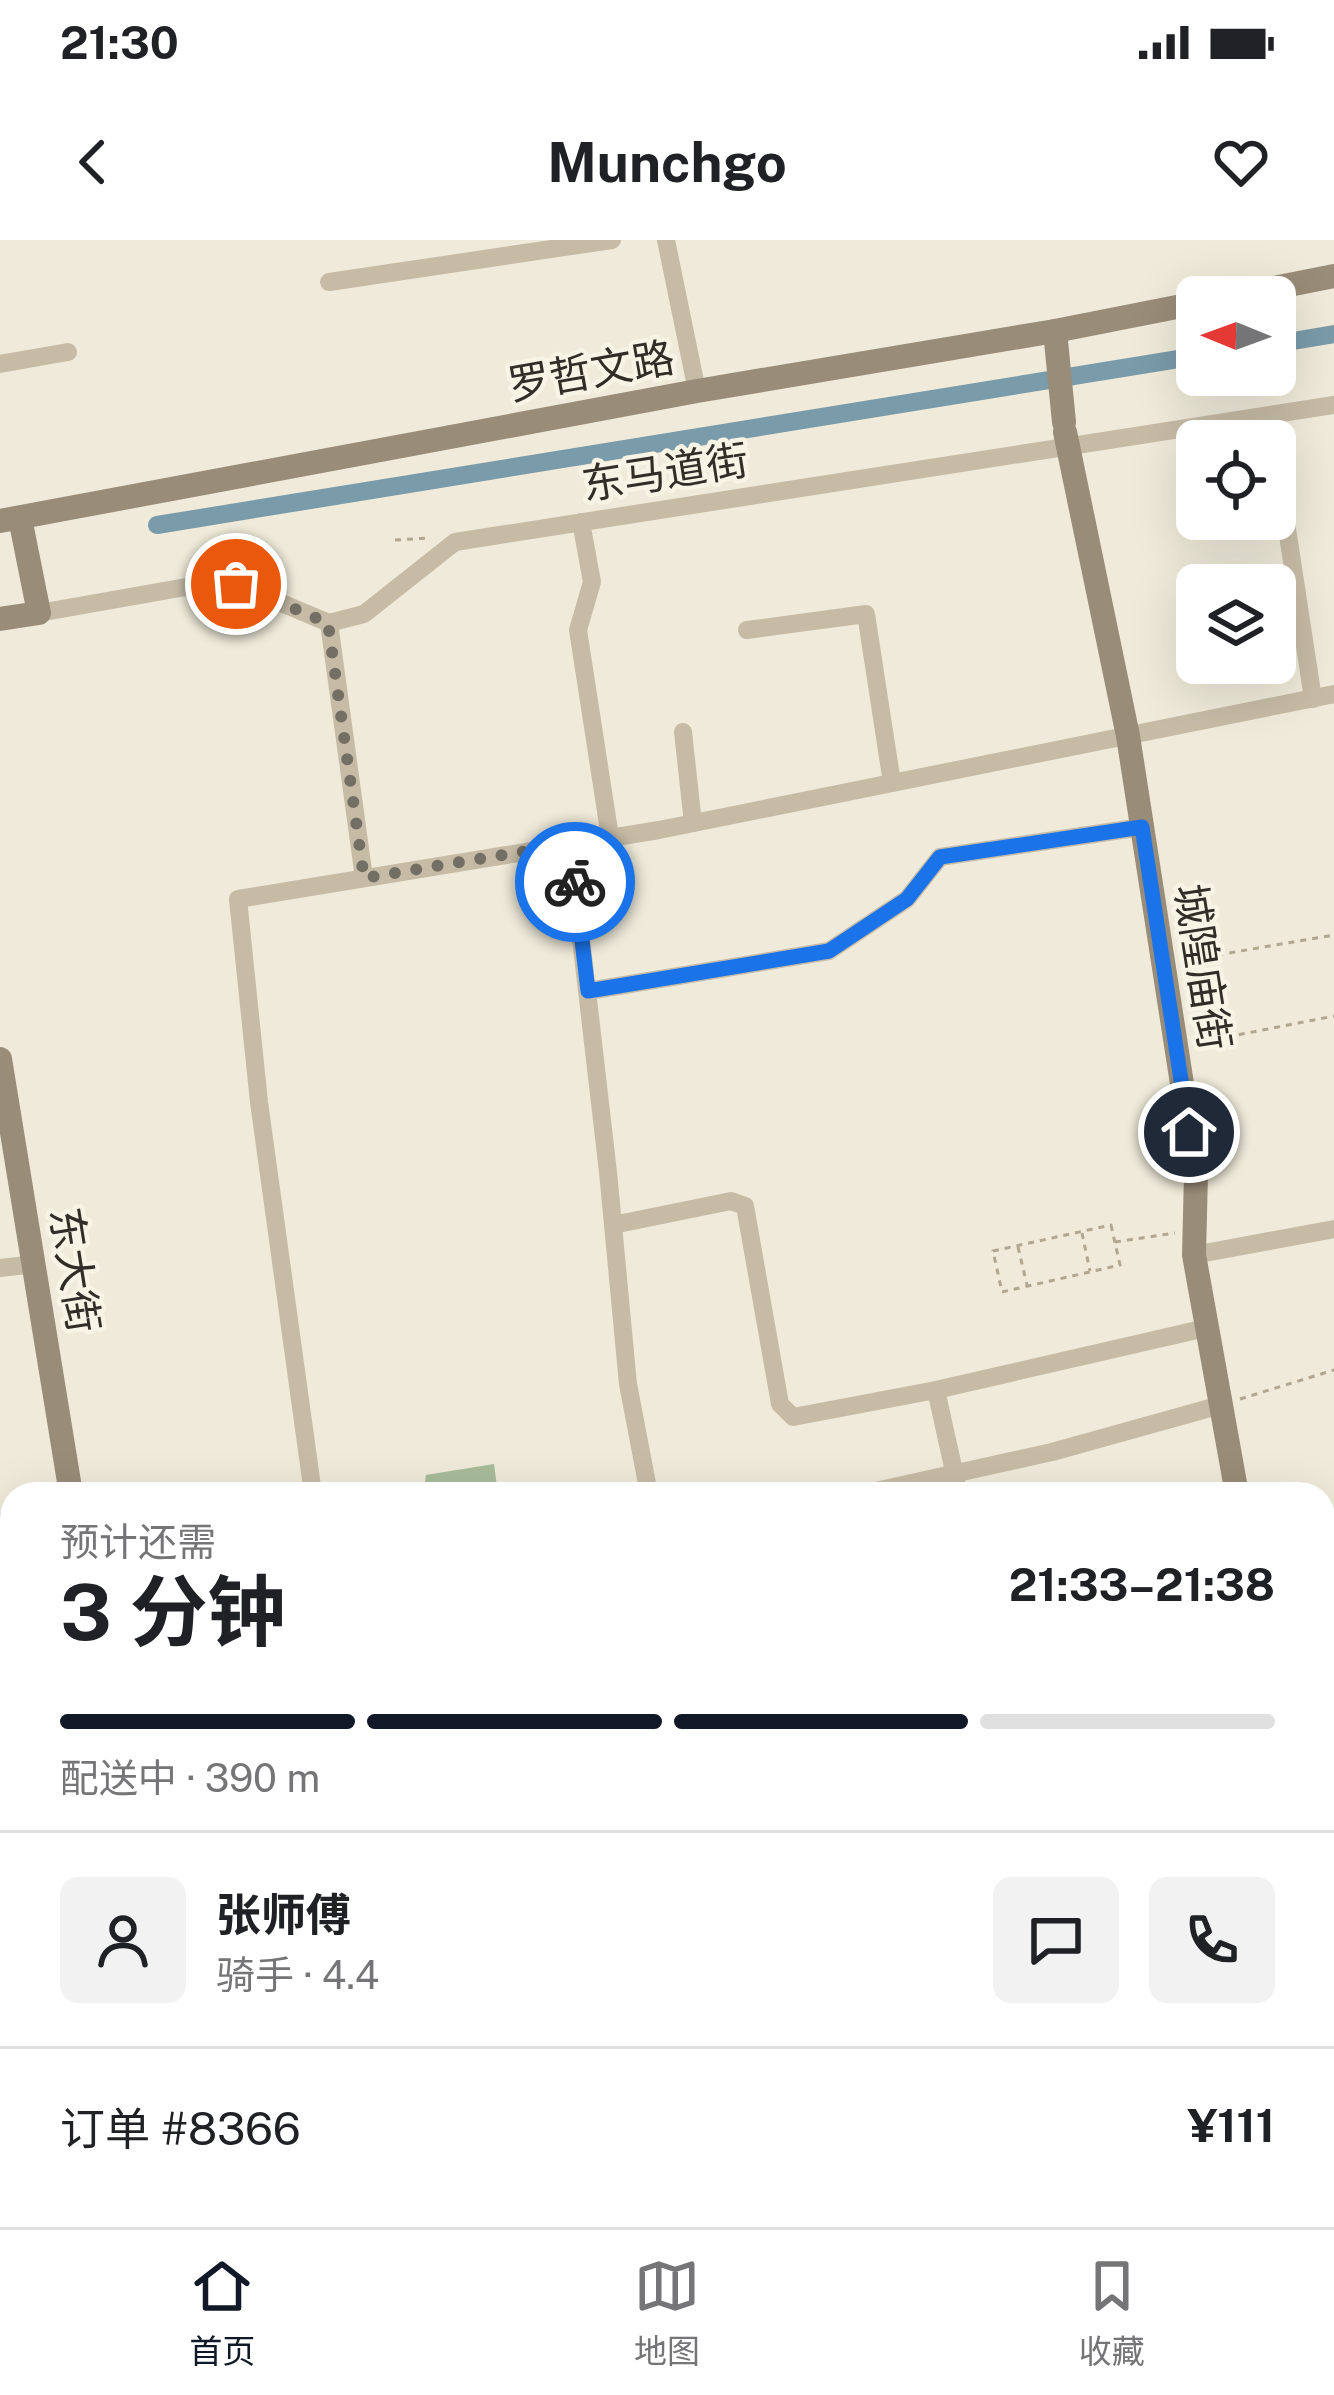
<!DOCTYPE html>
<html lang="zh">
<head>
<meta charset="utf-8">
<style>
  :root { --surface:#fff; --page:#f2f2f2; --text:#202124; --muted:#757577; --line:#e0e0e0; --accent:#111827 }
  body { margin:0; font-family:"Public Sans","Noto Sans SC",sans-serif; background:var(--page); color:var(--text); height:100vh; display:flex; flex-direction:column; font-size:45px; white-space:nowrap }
  * { box-sizing:border-box; margin:0 }
  p { font-size:39px; color:var(--muted) }
  .icon { flex:none; width:66px; height:66px; fill:none; stroke:currentColor; stroke-width:2; stroke-linecap:round; stroke-linejoin:round }
  .map { position:relative; flex:1; overflow:hidden }
  .details { position:absolute; left:0px; top:1242px; width:1335px; height:747px; display:flex; flex-direction:column; background:var(--surface); border-radius:36px 36px 0 0; box-shadow:0 12px 48px #0002 }
  .details>* { flex:none }
  .needle { width:78px; rotate:271deg }
  .tools { position:absolute; left:1176px; top:36px; display:grid; gap:24px }
  .tools a { display:grid; place-items:center; width:120px; height:120px; border-radius:18px; background:var(--surface); box-shadow:0 12px 48px #0002; font-size:60px }
  .pin { position:absolute; display:grid; place-items:center; width:102px; height:102px; color:#fff; margin:-51px; border:6px solid #fff; border-radius:50%; box-shadow:0 3px 12px #0007 }
  .courier { position:absolute; display:grid; place-items:center; width:120px; height:120px; margin:-60px; border:9px solid #1a73e8; border-radius:50%; background:#fff; color:#222; box-shadow:0 3px 15px #0007 }
  .headline em { font-style:normal; font-weight:700 }
  .headline div { display:flex; flex-direction:column-reverse }
  .headline { display:flex; align-items:center; justify-content:space-between; height:204px; padding:0 60px }
  h1 { font-size:78px; font-weight:700; line-height:90px }
  .bar { display:grid; grid-template-columns:repeat(4,1fr); gap:18px 12px; align-content:center; height:144px; padding:0 60px }
  .bar i { height:15px; border-radius:9px; background:var(--line) }
  .bar .current { background:var(--accent) }
  .bar p { grid-column:span 4 }
  .line { display:flex; align-items:center; gap:30px; padding:0 60px; border-top:3px solid var(--line) }
  .line div { flex:1 }
  .round { display:grid; place-items:center; flex:none; width:126px; height:126px; border-radius:18px; background:var(--page) }
  .status { display:flex; justify-content:space-between; align-items:center; height:84px; padding:0 60px; background:var(--surface); direction:ltr }
  .status svg { height:33px; fill:currentColor }
  header { display:flex; justify-content:space-between; align-items:center; height:156px; padding:0 60px; background:var(--surface); font-size:54px; font-weight:700 }
  .tab-bar { display:flex; justify-content:space-around; align-items:center; height:168px; border-top:3px solid var(--line); background:var(--surface); font-size:33px; color:var(--muted) }
  .tab-bar a { display:grid; justify-items:center; gap:6px }
  .tab-bar .current { color:var(--accent) }
  .map>svg:first-child { display:block }
  .green { fill:#a8bc9a }
  .lines { fill:none; stroke-linecap:round; stroke-linejoin:round }
  .canal { stroke:#7a9ba9; stroke-width:18 }
  .path { stroke:#b1a791; stroke-width:3; stroke-dasharray:6 6; stroke-linecap:butt }
  .street { stroke:#c6bca6; stroke-width:18 }
  .secondary { stroke:#998c78; stroke-width:24 }
  .done { stroke:#746f65; stroke-width:12; stroke-dasharray:0 21.6 }
  .route { stroke:#1a73e8; stroke-width:15 }
  .labels { text-anchor:middle; stroke-width:9; stroke-linejoin:round; paint-order:stroke }
  .street-label { font-size:42px; fill:#322d26; stroke:#f7f3e5 }
</style>
</head>
<body>
<div class="status"><b>21:30</b><svg viewBox="0 0 49 12"><path d="M0 12V9h3v3zM5 12V6h3v6zM10 12V3h3v9zM15 12V0h3v12zM26 1h20v11H26zM47 4h2v5h-2z"/></svg></div>
<header><svg class="icon" aria-label="back" viewBox="0 0 24 24"><path d="M15 5l-7 7 7 7"/></svg>Munchgo<svg class="icon" aria-label="heart" viewBox="0 0 24 24"><path d="M12 20l-8-8c-3-5 5-10 8-4 3-6 11-1 8 4z"/></svg></header>
<div class="map">
<svg width="1334" height="1987" viewBox="0 0 1334 1987">
  <rect width="100%" height="100%" fill="#efead9"/>
  <polygon class="green" points="494,1224 498,1254 423,1254 426,1235"/>
  <g class="lines">
    <g class="canal">
      <polyline points="1275,104 1334,94"/>
      <polyline points="157,285 1197,116"/>
    </g>
    <g class="path">
      <polyline points="395,300 429,298"/>
      <polyline points="1182,721 1334,695"/>
      <polyline points="1227,797 1334,776"/>
      <polygon points="1111,985 1120,1025 1002,1052 993,1011"/>
      <polyline points="1082,993 1090,1031"/>
      <polyline points="1115,1002 1175,993"/>
      <polyline points="1018,1007 1027,1045"/>
      <polyline points="1240,1159 1334,1130"/>
    </g>
    <g class="street">
      <polyline points="666,0 697,151"/>
      <polyline points="329,42 612,0"/>
      <polyline points="0,124 68,112"/>
      <polyline points="1284,269 1313,459"/>
      <polyline points="581,282 592,342 578,390 610,597"/>
      <polyline points="39,373 214,342 236,344 329,383 364,374 455,302 1334,165"/>
      <polyline points="329,383 364,638"/>
      <polyline points="747,390 866,374 892,543"/>
      <polyline points="683,492 693,583"/>
      <polyline points="570,604 608,932 628,1144 649,1254"/>
      <polyline points="588,751 829,711 907,659 940,617 1142,587"/>
      <polyline points="613,985 731,961 745,966 780,1164 793,1177 936,1150 1206,1088"/>
      <polyline points="1194,1015 1334,989"/>
      <polyline points="0,1028 35,1024"/>
      <polyline points="936,1150 959,1254"/>
      <polyline points="313,1254 259,862 238,659 659,590 1334,454"/>
      <polyline points="862,1254 1052,1212 1221,1165"/>
      <polyline points="0,1282 12,1280"/>
      <polyline points="1323,1331 1334,1329"/>
      <polyline points="0,1424 12,1422"/>
      <polyline points="1323,1684 1334,1749"/>
      <polyline points="0,1715 12,1780"/>
      <polyline points="0,1915 12,1913"/>
      <polyline points="46,1977 47,1987"/>
      <polyline points="423,1977 424,1987"/>
      <polyline points="862,1977 864,1987"/>
    </g>
    <g class="secondary">
      <polyline points="1228,57 1334,36"/>
      <polyline points="1055,91 1064,182"/>
      <polyline points="1065,192 1128,496 1196,934 1194,1015 1237,1254"/>
      <polyline points="0,281 697,151 1055,91 1197,63"/>
      <polyline points="0,379 39,373 20,278"/>
      <polyline points="0,819 71,1254"/>
      <polyline points="1323,1652 1334,1650"/>
      <polyline points="191,1977 193,1987"/>
    </g>
  </g>
  <g class="lines">
    <polyline class="done" points="236,344 328,383 364,638 570,604 575,642"/>
    <polyline class="route" points="575,642 588,751 829,711 907,659 940,617 1142,587 1189,892"/>
  </g>
  <g class="labels">
    <g class="street-label">
      <text transform="translate(591 131) rotate(-10)" y="15">罗哲文路</text>
      <text transform="translate(665 232) rotate(-9)" y="15">东马道街</text>
      <text transform="translate(1203 727) rotate(81)" y="15">城隍庙街</text>
      <text transform="translate(75 1030) rotate(81)" y="15">东大街</text>
    </g>
  </g>
</svg>
<div class="tools">
<a><svg class="needle" viewBox="-14 -14 28 28"><path d="M0-13l5 13h-10z" fill="#e53935"/><path d="M0 13l5-13h-10z" fill="#757577"/></svg></a>
<a><svg class="icon" aria-label="locate" viewBox="0 0 24 24"><circle cx="12" cy="12" r="6"/><path d="M12 2v4M12 18v4M2 12h4M18 12h4"/></svg></a>
<a><svg class="icon" aria-label="layers" viewBox="0 0 24 24"><path d="M12 4l9 5-9 5-9-5zM3 14l9 5 9-5"/></svg></a>
</div>
<div class="pin" style="left:236px;top:344px;background:#ea580c"><svg class="icon" aria-label="bag" viewBox="0 0 24 24"><path d="M5 8h14l-1 12H6zM9 8a3 3 0 0 1 6 0"/></svg></div>
<div class="pin" style="left:1189px;top:892px;background:#1f2937"><svg class="icon" aria-label="home" viewBox="0 0 24 24"><path d="M3 11l9-7 9 7M6 9v11h12V9"/></svg></div>
<div class="courier" style="left:575px;top:642px"><svg class="icon" aria-label="bike" viewBox="0 0 24 24"><circle cx="6" cy="16" r="4"/><circle cx="18" cy="16" r="4"/><path d="M6 16l4-8h5l3 8M10 8l3 8H6M13 5h3"/></svg></div>
<section class="details">
<div class="headline"><div><h1>3 分钟</h1><p>预计还需</p></div><em>21:33–21:38</em></div>
<div class="bar"><i class="current"></i><i class="current"></i><i class="current"></i><i></i><p>配送中 · 390 m</p></div>
<div class="line" style="height:216px"><a class="round"><svg class="icon" aria-label="person" viewBox="0 0 24 24"><circle cx="12" cy="8" r="4"/><path d="M4 21q1-7 8-7t8 7"/></svg></a><div><b>张师傅</b><p>骑手 · 4.4</p></div><a class="round"><svg class="icon" aria-label="chat" viewBox="0 0 24 24"><path d="M4 5h16v11H9l-5 4z"/></svg></a><a class="round"><svg class="icon" aria-label="phone" viewBox="0 0 24 24"><path d="M5 4h4l2 5-3 2q2 4 5 5l2-3 5 2v4C11 20 4 13 5 4z"/></svg></a></div>
<div class="line" style="height:156px"><div>订单 #8366</div><b>¥111</b></div>
</section>
</div>
<nav class="tab-bar">
<a class="current"><svg class="icon" aria-label="home" viewBox="0 0 24 24"><path d="M3 11l9-7 9 7M6 9v11h12V9"/></svg>首页</a>
<a><svg class="icon" aria-label="map" viewBox="0 0 24 24"><path d="M3 6l6-2 6 2 6-2v14l-6 2-6-2-6 2zM9 4v14M15 6v14"/></svg>地图</a>
<a><svg class="icon" aria-label="saved" viewBox="0 0 24 24"><path d="M7 4h10v16l-5-4-5 4z"/></svg>收藏</a>
</nav>
</body>
</html>
